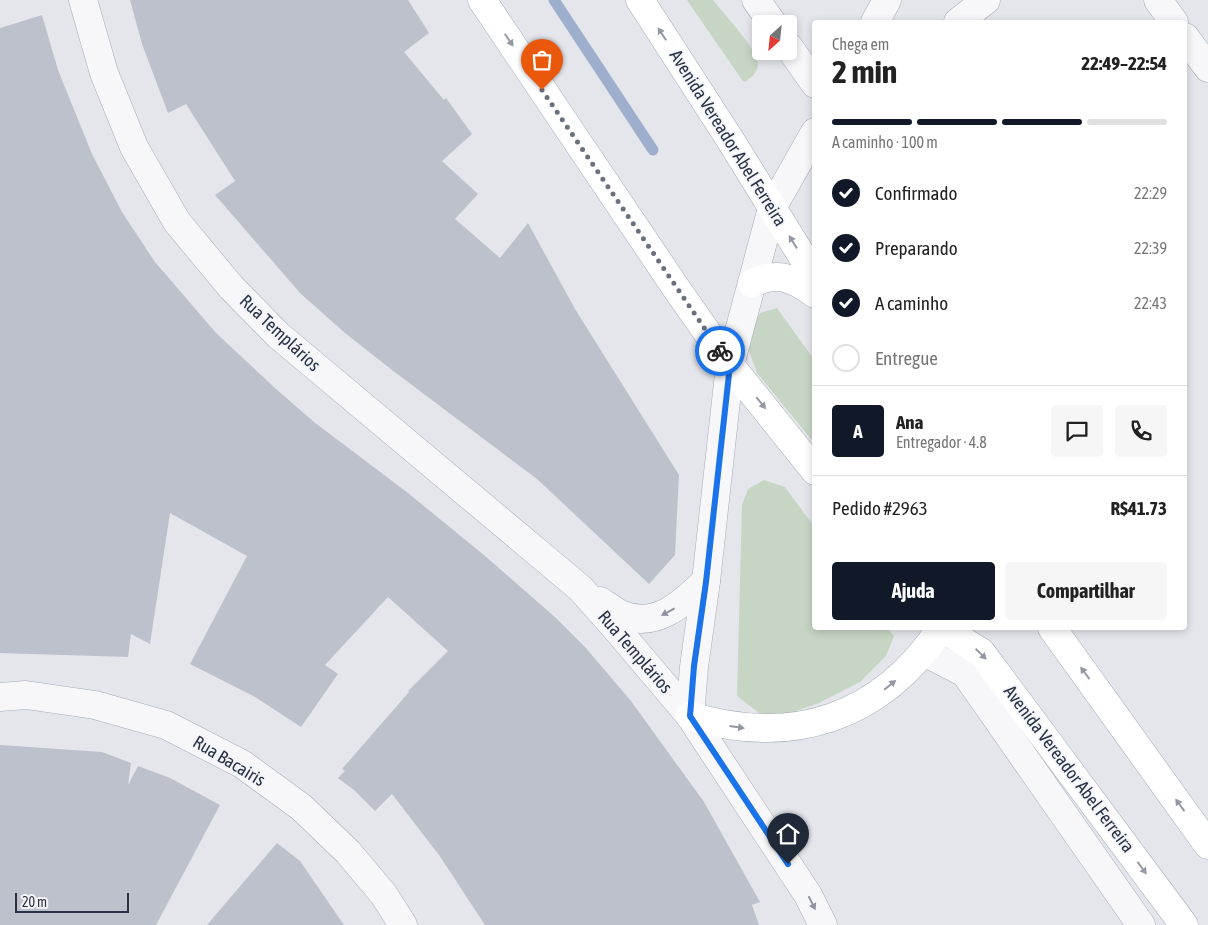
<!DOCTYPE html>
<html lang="pt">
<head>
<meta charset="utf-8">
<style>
  :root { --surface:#fff; --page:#f6f6f6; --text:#222; --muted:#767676; --line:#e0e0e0; --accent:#111827 }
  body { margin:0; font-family:"Asap Condensed",sans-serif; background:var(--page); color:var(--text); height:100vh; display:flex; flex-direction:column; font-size:19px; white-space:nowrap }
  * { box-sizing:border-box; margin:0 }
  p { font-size:16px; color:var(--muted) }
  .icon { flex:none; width:28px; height:28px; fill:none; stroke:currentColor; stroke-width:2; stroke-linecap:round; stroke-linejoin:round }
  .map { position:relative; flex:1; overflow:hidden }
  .sheet { position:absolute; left:812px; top:20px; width:375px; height:610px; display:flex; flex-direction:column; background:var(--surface); border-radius:5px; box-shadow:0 2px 8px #0003 }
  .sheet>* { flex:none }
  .needle { width:32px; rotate:207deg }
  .tools { position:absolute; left:752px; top:15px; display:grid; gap:10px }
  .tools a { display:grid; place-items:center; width:45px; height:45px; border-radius:5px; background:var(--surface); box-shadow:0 2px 8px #0003; font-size:25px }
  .scale { position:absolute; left:15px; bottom:12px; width:114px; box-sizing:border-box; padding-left:5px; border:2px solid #2a3145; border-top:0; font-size:14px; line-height:18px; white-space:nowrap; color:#2a3145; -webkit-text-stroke:4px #f4f5f9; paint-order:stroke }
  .pin { position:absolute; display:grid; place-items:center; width:42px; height:42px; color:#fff; margin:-51px -21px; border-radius:50% 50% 50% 0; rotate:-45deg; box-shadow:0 0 5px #0007 }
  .pin .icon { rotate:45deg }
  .courier { position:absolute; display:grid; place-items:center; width:50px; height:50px; margin:-25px; border:4px solid #1a73e8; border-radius:50%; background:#fff; color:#222; box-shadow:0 1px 6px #0007 }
  .head em { font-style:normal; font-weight:700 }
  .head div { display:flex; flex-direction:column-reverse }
  .head { display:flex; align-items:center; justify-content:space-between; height:85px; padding:0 20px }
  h1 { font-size:32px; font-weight:700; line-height:38px }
  .bar { display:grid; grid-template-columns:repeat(4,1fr); gap:8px 5px; align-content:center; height:60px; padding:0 20px }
  .bar i { height:6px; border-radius:4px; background:var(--line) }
  .bar .current { background:var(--accent) }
  .bar p { grid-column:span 4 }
  .line { display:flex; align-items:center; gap:12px; padding:0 20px; border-top:1px solid var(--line) }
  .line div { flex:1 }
  .round { display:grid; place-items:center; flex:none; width:52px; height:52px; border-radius:5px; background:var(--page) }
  ol { padding:0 20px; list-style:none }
  li { display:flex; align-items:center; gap:15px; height:55px }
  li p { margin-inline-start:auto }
  li .icon { padding:5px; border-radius:50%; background:var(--accent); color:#fff; stroke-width:4 }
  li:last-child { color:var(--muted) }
  li i { width:28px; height:28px; border:2px solid var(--line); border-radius:50% }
  .button { display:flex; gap:10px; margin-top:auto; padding:10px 20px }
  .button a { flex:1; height:58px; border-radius:5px; background:var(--accent); color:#fff; font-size:20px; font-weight:700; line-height:58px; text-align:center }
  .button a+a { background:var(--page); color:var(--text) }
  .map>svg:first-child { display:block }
  .green { fill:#c7d6c4 }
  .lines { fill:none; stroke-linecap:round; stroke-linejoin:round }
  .stream { stroke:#9eafcd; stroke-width:11 }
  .building { fill:#bdc1cc }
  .minor-casing { stroke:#a8acb7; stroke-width:29 }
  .major-casing { stroke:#a2a9b8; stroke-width:29 }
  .minor { stroke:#f7f7fa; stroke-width:28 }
  .major { stroke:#fff; stroke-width:28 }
  .oneway { fill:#9498a2 }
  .oneway2 { fill:#9094a0 }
  .done { stroke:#6b707f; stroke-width:5; stroke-dasharray:0 9 }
  .route { stroke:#1a73e8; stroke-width:6 }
  .labels { text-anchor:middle; stroke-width:4; stroke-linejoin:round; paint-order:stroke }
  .street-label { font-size:18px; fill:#2a3145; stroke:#f4f5f9 }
</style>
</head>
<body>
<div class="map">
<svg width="1208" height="925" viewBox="0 0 1208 925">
  <rect width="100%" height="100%" fill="#e4e6ec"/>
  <g class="green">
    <path d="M687 0H713C724 14 756 48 758 63 759 71 751 78 745 82L742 80Z"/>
    <polygon points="777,308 815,361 815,444 757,373 749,351 750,330 760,313"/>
    <polygon points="764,480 785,487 815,528 815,628 887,628 894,636 886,656 860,682 819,703 781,716 759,713 737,696 742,505 748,489"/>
  </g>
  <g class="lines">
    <polyline class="stream" points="554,0 653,150"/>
  </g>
  <g class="building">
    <polygon points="130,0 408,0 429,33 404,52 444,100 446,98 472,134 442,161 478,194 455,219 500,258 528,223 575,309 679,475 675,555 649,584 537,479 392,370 345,333 301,294 215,195 235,181 186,104 168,113 142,44"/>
    <polygon points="42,15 58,70 92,154 122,212 155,262 216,333 275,388 314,422 408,493 485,556 556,618 585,647 631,701 704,802 760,902 752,905 759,925 485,925 439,855 392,794 375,811 354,790 338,778 345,771 342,769 409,692 408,691 448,651 388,597 325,665 338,674 301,727 255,697 190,664 247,556 170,513 150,644 131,634 128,657 0,653 0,28"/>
    <polygon points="0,745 102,752 131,763 128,785 138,766 170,778 220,805 156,925 0,925"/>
    <polygon points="277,843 300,861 344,925 207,925"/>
  </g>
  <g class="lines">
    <g class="minor-casing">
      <g id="minor">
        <polyline points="83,0 104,73 134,147 177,222 231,287 278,335 543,557 580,588 619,632 690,716 808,895 823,925"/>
        <polyline points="756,0 773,24"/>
        <polyline points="1158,0 1174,22"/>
        <polyline points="875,22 887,0"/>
        <polyline points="958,22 986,0"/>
        <polyline points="1185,37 1208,68"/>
        <polyline points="789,47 815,84"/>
        <path d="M600 601C606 605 613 610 620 614 655 630 682 604 706 581"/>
        <polyline points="924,652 965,673 1141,925"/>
        <polyline points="0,697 26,695 95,705 166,725 242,764 301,807 348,852 384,895 403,925"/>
        <polyline points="690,716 694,667 706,581 730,365 772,208 815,132"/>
      </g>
    </g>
    <g class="major-casing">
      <g id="major">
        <polyline points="482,0 676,288 730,365 815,471"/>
        <polyline points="640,0 731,141 815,277"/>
        <path d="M752 283C777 271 794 278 815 294"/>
        <polyline points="941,628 981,652 1184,925"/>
        <polyline points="1052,628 1208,845"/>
        <path d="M690 716C793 747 881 718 941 628"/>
      </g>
    </g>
    <use href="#minor" class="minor"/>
    <use href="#major" class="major"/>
  </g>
  <defs><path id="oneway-solid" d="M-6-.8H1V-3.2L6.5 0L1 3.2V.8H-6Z" transform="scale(1.25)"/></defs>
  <g class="oneway">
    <use href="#oneway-solid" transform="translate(662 34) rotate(-123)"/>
    <use href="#oneway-solid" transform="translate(509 40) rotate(56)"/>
    <use href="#oneway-solid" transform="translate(793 242) rotate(-122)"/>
    <use href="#oneway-solid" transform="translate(761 403) rotate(51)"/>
    <use href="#oneway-solid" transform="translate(981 654) rotate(44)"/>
    <use href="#oneway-solid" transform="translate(1085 673) rotate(-126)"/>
    <use href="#oneway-solid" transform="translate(890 685) rotate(-39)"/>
    <use href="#oneway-solid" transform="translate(737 727) rotate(8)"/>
    <use href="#oneway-solid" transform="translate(1180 805) rotate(-126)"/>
    <use href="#oneway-solid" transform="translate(1142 868) rotate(54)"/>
  </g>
  <g class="oneway2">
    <use href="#oneway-solid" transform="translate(668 612) rotate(152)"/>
    <use href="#oneway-solid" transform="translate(812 903) rotate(63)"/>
  </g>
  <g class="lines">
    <polyline class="done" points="542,90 720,351"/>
    <polyline class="route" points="720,351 730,365 706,582 694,666 690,716 788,864"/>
  </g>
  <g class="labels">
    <g class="street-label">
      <text transform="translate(728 138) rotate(58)" y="6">Avenida Vereador Abel Ferreira</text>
      <text transform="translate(280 333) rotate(43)" y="6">Rua Templários</text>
      <text transform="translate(635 652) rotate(49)" y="6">Rua Templários</text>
      <text transform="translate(229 761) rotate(31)" y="6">Rua Bacairis</text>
      <text transform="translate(1069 769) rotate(53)" y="6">Avenida Vereador Abel Ferreira</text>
    </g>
  </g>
</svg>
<div class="tools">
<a><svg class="needle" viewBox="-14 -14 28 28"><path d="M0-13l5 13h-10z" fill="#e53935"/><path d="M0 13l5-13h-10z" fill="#767676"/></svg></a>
</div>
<div class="scale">20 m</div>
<div class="pin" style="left:542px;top:90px;background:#ea580c"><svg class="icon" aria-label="bag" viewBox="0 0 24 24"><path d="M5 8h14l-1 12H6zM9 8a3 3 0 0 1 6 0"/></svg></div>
<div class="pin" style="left:788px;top:864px;background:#1f2937"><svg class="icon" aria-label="home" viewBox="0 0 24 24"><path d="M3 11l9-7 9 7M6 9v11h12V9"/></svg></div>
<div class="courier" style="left:720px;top:351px"><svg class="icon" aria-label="bike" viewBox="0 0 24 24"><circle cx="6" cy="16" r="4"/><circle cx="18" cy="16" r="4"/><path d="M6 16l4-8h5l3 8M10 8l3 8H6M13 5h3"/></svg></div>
<section class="sheet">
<div class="head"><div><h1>2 min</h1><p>Chega em</p></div><em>22:49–22:54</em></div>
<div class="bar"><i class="current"></i><i class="current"></i><i class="current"></i><i></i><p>A caminho · 100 m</p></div>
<ol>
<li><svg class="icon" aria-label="check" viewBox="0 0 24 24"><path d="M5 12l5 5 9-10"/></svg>Confirmado<p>22:29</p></li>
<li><svg class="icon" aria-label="check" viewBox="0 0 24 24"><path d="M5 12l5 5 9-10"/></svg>Preparando<p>22:39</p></li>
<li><svg class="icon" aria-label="check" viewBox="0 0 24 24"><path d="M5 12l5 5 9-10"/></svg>A caminho<p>22:43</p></li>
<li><i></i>Entregue</li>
</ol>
<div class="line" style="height:90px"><b class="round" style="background:var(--accent);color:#fff">A</b><div><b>Ana</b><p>Entregador · 4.8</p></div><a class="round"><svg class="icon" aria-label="chat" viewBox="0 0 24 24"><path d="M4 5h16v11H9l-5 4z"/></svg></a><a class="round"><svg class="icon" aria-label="phone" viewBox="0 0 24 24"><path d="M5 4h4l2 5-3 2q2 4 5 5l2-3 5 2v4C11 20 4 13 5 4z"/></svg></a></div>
<div class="line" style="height:65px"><div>Pedido #2963</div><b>R$41.73</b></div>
<div class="button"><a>Ajuda</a><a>Compartilhar</a></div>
</section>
</div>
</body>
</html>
